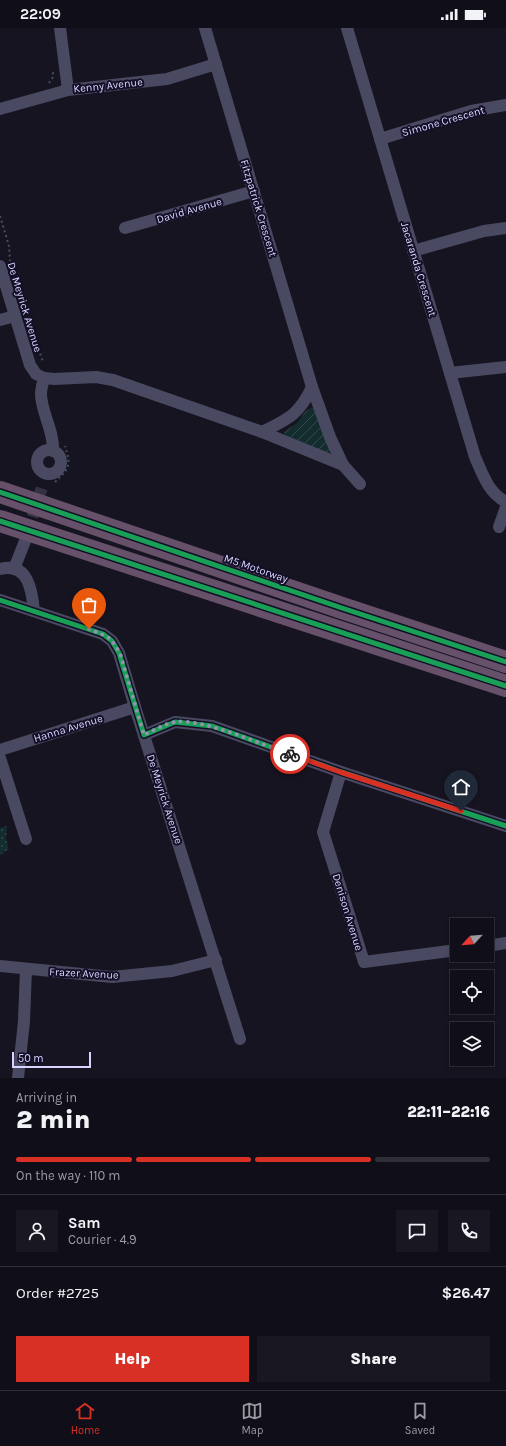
<!DOCTYPE html>
<html lang="en">
<head>
<meta charset="utf-8">
<style>
  :root { --surface:#100f19; --page:#191822; --text:#f1f3f6; --muted:#9c9ca2; --line:#302f38; --accent:#d93025 }
  body { margin:0; font-family:Karla,sans-serif; background:var(--page); color:var(--text); height:100vh; display:flex; flex-direction:column; font-size:15px; white-space:nowrap }
  * { box-sizing:border-box; margin:0 }
  p { font-size:13px; color:var(--muted) }
  .icon { flex:none; width:22px; height:22px; fill:none; stroke:currentColor; stroke-width:2; stroke-linecap:round; stroke-linejoin:round }
  .map { position:relative; height:1050px; overflow:hidden }
  .drawer { display:flex; flex-direction:column; background:var(--surface); flex:1 }
  .drawer>* { flex:none }
  .needle { width:26px; rotate:244deg }
  .tools { position:absolute; left:450px; top:890px; display:grid; gap:8px }
  .tools a { display:grid; place-items:center; width:44px; height:44px; border-radius:0px; background:var(--surface); box-shadow:0 2px 6px #0003,0 0 0 1px var(--line); font-size:20px }
  .scale { position:absolute; left:12px; bottom:10px; width:79px; box-sizing:border-box; padding-left:4px; border:2px solid #d9d4ff; border-top:0; font-size:11px; line-height:14px; white-space:nowrap; color:#d9d4ff; -webkit-text-stroke:3px #130f26; paint-order:stroke }
  .pin { position:absolute; display:grid; place-items:center; width:34px; height:34px; color:#fff; margin:-41px -17px; border-radius:50% 50% 50% 0; rotate:-45deg; box-shadow:0 0 4px #0007 }
  .pin .icon { rotate:45deg }
  .courier { position:absolute; display:grid; place-items:center; width:40px; height:40px; margin:-20px; border:3px solid #d93025; border-radius:50%; background:#fff; color:#222; box-shadow:0 1px 5px #0007 }
  .head em { font-style:normal; font-weight:800 }
  .head div { display:flex; flex-direction:column-reverse }
  .head { display:flex; align-items:center; justify-content:space-between; height:68px; padding:0 16px }
  h1 { font-size:26px; font-weight:800; line-height:30px }
  .bar { display:grid; grid-template-columns:repeat(4,1fr); gap:6px 4px; align-content:center; height:48px; padding:0 16px }
  .bar i { height:5px; border-radius:3px; background:var(--line) }
  .bar .selected { background:var(--accent) }
  .bar p { grid-column:span 4 }
  .line { display:flex; align-items:center; gap:10px; padding:0 16px; border-top:1px solid var(--line) }
  .line div { flex:1 }
  .round { display:grid; place-items:center; flex:none; width:42px; height:42px; border-radius:0px; background:var(--page) }
  .action { display:flex; gap:8px; margin-top:auto; padding:8px 16px }
  .action a { flex:1; height:46px; border-radius:0px; background:var(--accent); color:#fff; font-size:16px; font-weight:800; line-height:46px; text-align:center }
  .action a+a { background:var(--page); color:var(--text) }
  .status { display:flex; justify-content:space-between; align-items:center; height:28px; padding:0 20px; background:var(--surface); direction:ltr }
  .status svg { height:11px; fill:currentColor }
  .tabs { display:flex; justify-content:space-around; align-items:center; height:56px; border-top:1px solid var(--line); background:var(--surface); font-size:11px; color:var(--muted) }
  .tabs a { display:grid; justify-items:center; gap:2px }
  .tabs .selected { color:var(--accent) }
  .map>svg:first-child { display:block }
  .park { fill:url(#park-dots) }
  .garden { fill:url(#garden-furrows) }
  .lines { fill:none; stroke-linecap:round; stroke-linejoin:round }
  .minor-tunnel { stroke:#333142; stroke-width:12; stroke-dasharray:12 6; stroke-linecap:butt }
  .path { stroke:#44505f; stroke-width:2; stroke-dasharray:2 3; stroke-linecap:butt }
  .minor { stroke:#4a4962; stroke-width:12 }
  .motorway { stroke:#67516a; stroke-width:22 }
  .cycleway-casing { stroke:#130f26; stroke-width:8 }
  .cycleway { stroke:#1a9f57; stroke-width:5 }
  .done { stroke:#9591b1; stroke-width:4; stroke-dasharray:0 7.2 }
  .route { stroke:#d93025; stroke-width:5 }
  .labels { text-anchor:middle; stroke-width:4; stroke-linejoin:round; paint-order:stroke }
  .street-label { font-size:11px; fill:#d9d4ff; stroke:#130f26 }
</style>
</head>
<body>
<div class="status"><b>22:09</b><svg viewBox="0 0 49 12"><path d="M0 12V9h3v3zM5 12V6h3v6zM10 12V3h3v9zM15 12V0h3v12zM26 1h20v11H26zM47 4h2v5h-2z"/></svg></div>
<div class="map">
<svg width="506" height="1050" viewBox="0 0 506 1050">
  <defs>
    <pattern id="park-dots" width="8" height="8" patternUnits="userSpaceOnUse"><rect width="8" height="8" fill="#132c2d"/><path d="M2 2h.1M6 6h.1" fill="none" stroke="#354a4c" stroke-width="1.8" stroke-linecap="round"/></pattern>
    <pattern id="garden-furrows" width="10" height="10" patternUnits="userSpaceOnUse"><rect width="10" height="10" fill="#132c2d"/><path d="M-1 1l2-2M0 10L10 0M9 11l2-2" fill="none" stroke="#354a4c"/></pattern>
  </defs>
  <rect width="100%" height="100%" fill="#161421"/>
  <polygon class="park" points="7,798 6,811 9,821 0,827 0,800"/>
  <polygon class="garden" points="311,380 314,380 332,423 329,425 285,407 284,404 297,395 305,384"/>
  <g class="lines">
    <polyline class="minor-tunnel" points="27,506 43,456"/>
    <g class="path">
      <polyline points="49,55 53,49 53,43"/>
      <polyline points="0,188 9,218 10,233"/>
      <polyline points="32,302 43,334"/>
      <path d="M55 454C70 440 71 438 65 418"/>
    </g>
    <g class="minor">
      <polyline points="60,0 68,62"/>
      <path d="M205 0 312 359C299 387 288 391 262 404"/>
      <path d="M347 0 475 429C483 447 488 464 506 474"/>
      <polyline points="0,81 68,62 167,51 216,36"/>
      <polyline points="380,111 471,83 506,77"/>
      <polyline points="125,200 254,163"/>
      <polyline points="413,223 484,203 506,200"/>
      <polyline points="0,238 30,337 36,346 44,350 54,351 96,349 113,352 262,404 343,437 360,456"/>
      <polyline points="0,292 15,288"/>
      <polyline points="450,345 506,339"/>
      <path d="M44 350C43 355 41 360 41 366 41 384 54 402 53 423"/>
      <polyline points="312,359 330,409 343,437"/>
      <circle cx="49" cy="434" r="12"/>
      <polyline points="499,499 506,479"/>
      <path d="M0 541C28 534 32 562 34 583"/>
      <polyline points="14,541 25,513"/>
      <polyline points="0,572 103,606 112,613 119,625 135,679 240,1011"/>
      <polyline points="144,707 175,694 212,698 341,744 506,798"/>
      <polyline points="0,722 135,679"/>
      <polyline points="0,730 26,811"/>
      <polyline points="341,744 323,804 364,934 457,922"/>
      <polyline points="487,918 506,915"/>
      <polyline points="0,938 112,949 172,943 216,932"/>
      <polyline points="18,1050 24,993 26,941"/>
    </g>
    <g class="motorway">
      <polyline points="0,464 342,580 506,634"/>
      <polyline points="0,493 506,658"/>
    </g>
    <g class="cycleway-casing">
      <g id="cycleway">
        <polyline points="0,464 342,580 506,634"/>
        <polyline points="0,493 506,658"/>
        <polyline points="0,572 103,606 112,613 119,625 144,707 175,694 212,698 341,744 506,798"/>
      </g>
    </g>
    <use href="#cycleway" class="cycleway"/>
  </g>
  <g class="lines">
    <path class="done" d="M89 601 108 609 112 613 120 625 144 707C153 703 166 695 175 694 203 690 262 717 290 726"/>
    <polyline class="route" points="290,726 340,744 461,783"/>
  </g>
  <g class="labels">
    <g class="street-label">
      <text transform="translate(108 57) rotate(-6)" y="4">Kenny Avenue</text>
      <text transform="translate(443 93) rotate(-16)" y="4">Simone Crescent</text>
      <text transform="translate(259 180) rotate(73)" y="4">Fitzpatrick Crescent</text>
      <text transform="translate(189 182) rotate(-16)" y="4">David Avenue</text>
      <text transform="translate(419 241) rotate(73)" y="4">Jacaranda Crescent</text>
      <text transform="translate(25 279) rotate(73)" y="4">De Meyrick Avenue</text>
      <text transform="translate(256 540) rotate(19)" y="4">M5 Motorway</text>
      <text transform="translate(68 700) rotate(-17)" y="4">Hanna Avenue</text>
      <text transform="translate(165 771) rotate(72)" y="4">De Meyrick Avenue</text>
      <text transform="translate(348 884) rotate(73)" y="4">Denison Avenue</text>
      <text transform="translate(84 945) rotate(3)" y="4">Frazer Avenue</text>
    </g>
  </g>
</svg>
<div class="tools">
<a><svg class="needle" viewBox="-14 -14 28 28"><path d="M0-13l5 13h-10z" fill="#e53935"/><path d="M0 13l5-13h-10z" fill="#9c9ca2"/></svg></a>
<a><svg class="icon" aria-label="locate" viewBox="0 0 24 24"><circle cx="12" cy="12" r="6"/><path d="M12 2v4M12 18v4M2 12h4M18 12h4"/></svg></a>
<a><svg class="icon" aria-label="layers" viewBox="0 0 24 24"><path d="M12 4l9 5-9 5-9-5zM3 14l9 5 9-5"/></svg></a>
</div>
<div class="scale">50 m</div>
<div class="pin" style="left:89px;top:601px;background:#ea580c"><svg class="icon" aria-label="bag" viewBox="0 0 24 24"><path d="M5 8h14l-1 12H6zM9 8a3 3 0 0 1 6 0"/></svg></div>
<div class="pin" style="left:461px;top:783px;background:#1f2937"><svg class="icon" aria-label="home" viewBox="0 0 24 24"><path d="M3 11l9-7 9 7M6 9v11h12V9"/></svg></div>
<div class="courier" style="left:290px;top:726px"><svg class="icon" aria-label="bike" viewBox="0 0 24 24"><circle cx="6" cy="16" r="4"/><circle cx="18" cy="16" r="4"/><path d="M6 16l4-8h5l3 8M10 8l3 8H6M13 5h3"/></svg></div>
</div>
<section class="drawer">
<div class="head"><div><h1>2 min</h1><p>Arriving in</p></div><em>22:11–22:16</em></div>
<div class="bar"><i class="selected"></i><i class="selected"></i><i class="selected"></i><i></i><p>On the way · 110 m</p></div>
<div class="line" style="height:72px"><a class="round"><svg class="icon" aria-label="person" viewBox="0 0 24 24"><circle cx="12" cy="8" r="4"/><path d="M4 21q1-7 8-7t8 7"/></svg></a><div><b>Sam</b><p>Courier · 4.9</p></div><a class="round"><svg class="icon" aria-label="chat" viewBox="0 0 24 24"><path d="M4 5h16v11H9l-5 4z"/></svg></a><a class="round"><svg class="icon" aria-label="phone" viewBox="0 0 24 24"><path d="M5 4h4l2 5-3 2q2 4 5 5l2-3 5 2v4C11 20 4 13 5 4z"/></svg></a></div>
<div class="line" style="height:52px"><div>Order #2725</div><b>$26.47</b></div>
<div class="action"><a>Help</a><a>Share</a></div>
</section>
<nav class="tabs">
<a class="selected"><svg class="icon" aria-label="home" viewBox="0 0 24 24"><path d="M3 11l9-7 9 7M6 9v11h12V9"/></svg>Home</a>
<a><svg class="icon" aria-label="map" viewBox="0 0 24 24"><path d="M3 6l6-2 6 2 6-2v14l-6 2-6-2-6 2zM9 4v14M15 6v14"/></svg>Map</a>
<a><svg class="icon" aria-label="saved" viewBox="0 0 24 24"><path d="M7 4h10v16l-5-4-5 4z"/></svg>Saved</a>
</nav>
</body>
</html>
